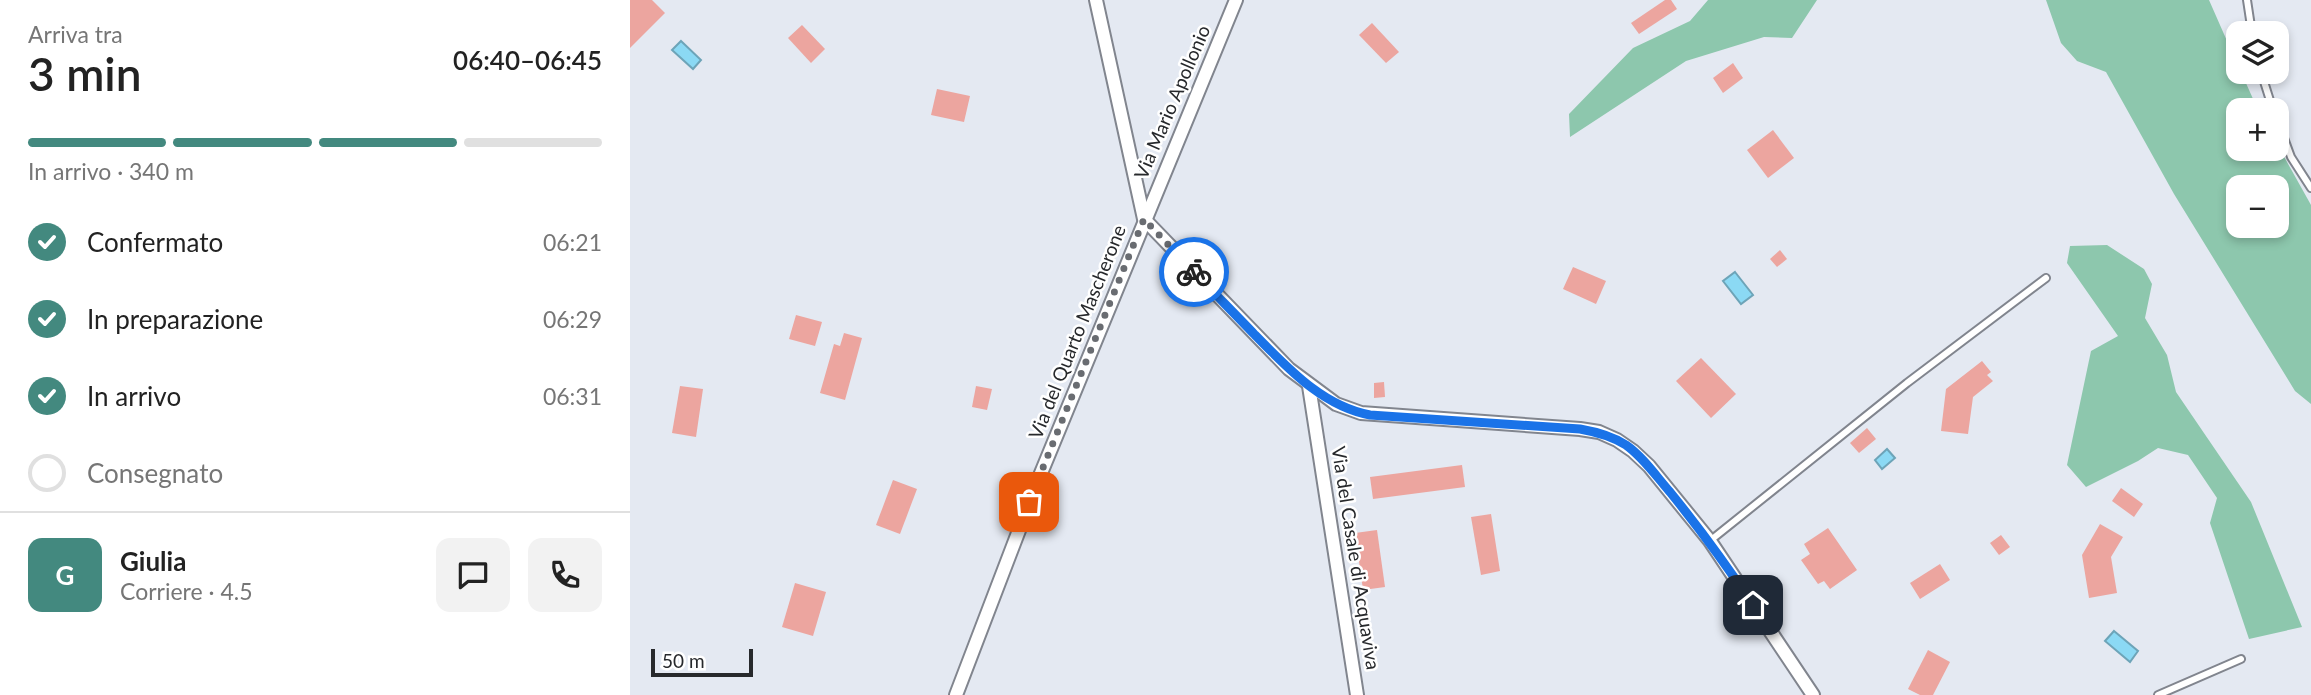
<!DOCTYPE html>
<html lang="it">
<head>
<meta charset="utf-8">
<style>
  :root { --surface:#fff; --page:#f2f2f2; --text:#222; --muted:#767676; --line:#e0e0e0; --accent:#43897f }
  body { margin:0; font-family:Lato,sans-serif; background:var(--page); color:var(--text); height:100vh; display:flex; flex-direction:column; font-size:26px; white-space:nowrap }
  * { box-sizing:border-box; margin:0 }
  p { font-size:23px; color:var(--muted) }
  .icon { flex:none; width:38px; height:38px; fill:none; stroke:currentColor; stroke-width:2; stroke-linecap:round; stroke-linejoin:round }
  .map { position:relative; flex:1; overflow:hidden }
  .sheet { display:flex; flex-direction:column; background:var(--surface); width:630px }
  .sheet>* { flex:none }
  .fabs { position:absolute; left:1596px; top:21px; display:grid; gap:14px }
  .fabs a { display:grid; place-items:center; width:63px; height:63px; border-radius:14px; background:var(--surface); box-shadow:0 4px 10px #0003; font-size:35px }
  .scale { position:absolute; left:21px; bottom:18px; width:102px; box-sizing:border-box; padding-left:7px; border:4px solid #27292c; border-top:0; font-size:19px; line-height:24px; white-space:nowrap; color:#27292c; -webkit-text-stroke:5px #fff; paint-order:stroke }
  .pin { position:absolute; display:grid; place-items:center; width:60px; height:60px; color:#fff; margin:-30px; border-radius:14px; box-shadow:0 4px 10px #0006 }
  .courier { position:absolute; display:grid; place-items:center; width:70px; height:70px; margin:-35px; border:5px solid #1a73e8; border-radius:50%; background:#fff; color:#222; box-shadow:0 2px 9px #0007 }
  .head em { font-style:normal; font-weight:600 }
  .head div { display:flex; flex-direction:column-reverse }
  .head { display:flex; align-items:center; justify-content:space-between; height:119px; padding:0 28px }
  h1 { font-size:46px; font-weight:600; line-height:52px }
  .bar { display:grid; grid-template-columns:repeat(4,1fr); gap:10px 7px; align-content:center; height:84px; padding:0 28px }
  .bar i { height:9px; border-radius:5px; background:var(--line) }
  .bar .selected { background:var(--accent) }
  .bar p { grid-column:span 4 }
  .line { display:flex; align-items:center; gap:18px; padding:0 28px; border-top:2px solid var(--line) }
  .line div { flex:1 }
  .round { display:grid; place-items:center; flex:none; width:74px; height:74px; border-radius:14px; background:var(--page) }
  ol { padding:0 28px; list-style:none }
  li { display:flex; align-items:center; gap:21px; height:77px }
  li p { margin-inline-start:auto }
  li .icon { padding:7px; border-radius:50%; background:var(--accent); color:#fff; stroke-width:4 }
  li:last-child { color:var(--muted) }
  li i { width:38px; height:38px; border:4px solid var(--line); border-radius:50% }
  main { display:flex; flex:1; min-height:0 }
  .map>svg:first-child { display:block }
  .green { fill:#8dc7ad; fill-rule:evenodd }
  .water { fill:#8bd9f4; stroke:#6da4b8; stroke-width:2 }
  .building { fill:#eca59f }
  .lines { fill:none; stroke-linecap:round; stroke-linejoin:round }
  .service-casing { stroke:#81858e; stroke-width:10 }
  .minor-casing { stroke:#81858e; stroke-width:16 }
  .service { stroke:#fff; stroke-width:6 }
  .minor { stroke:#fff; stroke-width:12 }
  .done { stroke:#696c71; stroke-width:7; stroke-dasharray:0 12.6 }
  .route { stroke:#1a73e8; stroke-width:9 }
  .labels { text-anchor:middle; stroke-width:5; stroke-linejoin:round; paint-order:stroke }
  .street-label { font-size:19px; fill:#27292c; stroke:#fff }
</style>
</head>
<body>
<main>
<section class="sheet">
<div class="head"><div><h1>3 min</h1><p>Arriva tra</p></div><em>06:40–06:45</em></div>
<div class="bar"><i class="selected"></i><i class="selected"></i><i class="selected"></i><i></i><p>In arrivo · 340 m</p></div>
<ol>
<li><svg class="icon" aria-label="check" viewBox="0 0 24 24"><path d="M5 12l5 5 9-10"/></svg>Confermato<p>06:21</p></li>
<li><svg class="icon" aria-label="check" viewBox="0 0 24 24"><path d="M5 12l5 5 9-10"/></svg>In preparazione<p>06:29</p></li>
<li><svg class="icon" aria-label="check" viewBox="0 0 24 24"><path d="M5 12l5 5 9-10"/></svg>In arrivo<p>06:31</p></li>
<li><i></i>Consegnato</li>
</ol>
<div class="line" style="height:126px"><b class="round" style="background:var(--accent);color:#fff">G</b><div><b>Giulia</b><p>Corriere · 4.5</p></div><a class="round"><svg class="icon" aria-label="chat" viewBox="0 0 24 24"><path d="M4 5h16v11H9l-5 4z"/></svg></a><a class="round"><svg class="icon" aria-label="phone" viewBox="0 0 24 24"><path d="M5 4h4l2 5-3 2q2 4 5 5l2-3 5 2v4C11 20 4 13 5 4z"/></svg></a></div>
</section>
<div class="map">
<svg width="1681" height="695" viewBox="0 0 1681 695">
  <rect width="100%" height="100%" fill="#e4e9f2"/>
  <g class="green">
    <polygon points="1078,0 1187,0 1162,38 1134,37 1056,61 940,137 939,114 1003,48 1060,21"/>
    <path d="M1416 0H1579L1608 66V72H1611L1628 110H1608V149H1647V144L1681 205V404L1665 391 1544 194 1476 72 1447 61 1431 43ZM1647 187V226H1608V187Z"/>
    <polygon points="1477,245 1514,269 1522,284 1515,318 1537,355 1546,392 1621,502 1672,627 1619,639 1580,523 1587,498 1558,455 1528,448 1508,461 1456,487 1437,465 1461,351 1488,336 1437,263 1440,246"/>
  </g>
  <g class="water">
    <polygon points="51,41 71,60 63,69 42,50"/>
    <polygon points="1105,272 1123,295 1111,304 1093,281"/>
    <polygon points="1257,449 1265,458 1252,469 1245,460"/>
    <polygon points="1484,631 1508,651 1500,662 1475,641"/>
  </g>
  <g class="building">
    <polygon points="0,0 22,0 35,13 0,48"/>
    <polygon points="1035,0 1041,0 1047,9 1009,34 1001,23"/>
    <polygon points="742,23 769,52 756,63 729,35"/>
    <polygon points="172,25 195,49 181,63 158,38"/>
    <polygon points="1103,63 1113,78 1093,93 1083,78"/>
    <polygon points="307,89 340,96 334,122 301,115"/>
    <polygon points="1143,130 1164,158 1138,178 1117,150"/>
    <polygon points="1150,250 1157,259 1147,267 1140,259"/>
    <polygon points="943,267 976,281 966,304 933,289"/>
    <polygon points="166,315 192,322 185,346 159,339"/>
    <polygon points="214,333 232,338 215,400 190,393 204,344 210,346"/>
    <polygon points="1071,358 1106,394 1081,418 1046,381"/>
    <polygon points="1352,361 1361,372 1357,375 1363,381 1343,397 1338,434 1311,431 1316,389"/>
    <polygon points="754,382 755,397 744,398 744,383"/>
    <polygon points="50,386 73,389 66,437 42,433"/>
    <polygon points="346,386 362,389 357,410 342,407"/>
    <polygon points="1237,428 1246,439 1229,453 1220,443"/>
    <polygon points="832,465 835,487 743,499 740,477"/>
    <polygon points="263,480 287,489 270,534 246,525"/>
    <polygon points="1491,488 1513,504 1504,517 1482,501"/>
    <polygon points="861,514 870,571 851,575 841,517"/>
    <polygon points="1470,524 1493,537 1481,557 1487,593 1459,598 1452,555"/>
    <polygon points="1198,528 1227,570 1200,589 1194,581 1188,584 1171,560 1180,554 1174,544"/>
    <polygon points="747,530 755,587 733,590 725,533"/>
    <polygon points="1371,535 1380,547 1369,555 1360,543"/>
    <polygon points="1310,564 1320,580 1290,599 1280,583"/>
    <polygon points="165,583 196,592 183,636 152,627"/>
    <polygon points="1298,650 1320,662 1303,695 1290,695 1278,689"/>
  </g>
  <g class="lines">
    <g class="service-casing">
      <g id="service">
        <polyline points="1617,0 1622,33"/>
        <polyline points="1631,72 1643,110"/>
        <polyline points="1647,119 1661,157 1681,188"/>
        <polyline points="1081,540 1277,383 1416,278"/>
        <polyline points="1528,695 1611,659"/>
      </g>
    </g>
    <g class="minor-casing">
      <g id="minor">
        <polyline points="466,0 514,219 659,369 706,404 731,413 950,429 969,432 987,440 1003,451 1019,466 1080,541 1183,695"/>
        <polyline points="679,386 727,695"/>
        <polyline points="326,695 409,478 606,0"/>
      </g>
    </g>
    <use href="#service" class="service"/>
    <use href="#minor" class="minor"/>
  </g>
  <g class="lines">
    <polyline class="done" points="399,502 514,219 564,272"/>
    <path class="route" d="M564 272C584 293 605 314 625 335 658 368 692 406 740 415L950 429C967 432 982 436 996 445 1013 457 1026 476 1040 492 1070 529 1097 566 1123 605"/>
  </g>
  <g class="labels">
    <g class="street-label">
      <text transform="translate(542 102) rotate(-67)" y="7">Via Mario Apollonio</text>
      <text transform="translate(447 332) rotate(-68)" y="7">Via del Quarto Mascherone</text>
      <text transform="translate(726 558) rotate(81)" y="7">Via del Casale di Acquaviva</text>
    </g>
  </g>
</svg>
<div class="fabs">
<a><svg class="icon" aria-label="layers" viewBox="0 0 24 24"><path d="M12 4l9 5-9 5-9-5zM3 14l9 5 9-5"/></svg></a>
<a>+</a>
<a>−</a>
</div>
<div class="scale">50 m</div>
<div class="pin" style="left:399px;top:502px;background:#ea580c"><svg class="icon" aria-label="bag" viewBox="0 0 24 24"><path d="M5 8h14l-1 12H6zM9 8a3 3 0 0 1 6 0"/></svg></div>
<div class="pin" style="left:1123px;top:605px;background:#1f2937"><svg class="icon" aria-label="home" viewBox="0 0 24 24"><path d="M3 11l9-7 9 7M6 9v11h12V9"/></svg></div>
<div class="courier" style="left:564px;top:272px"><svg class="icon" aria-label="bike" viewBox="0 0 24 24"><circle cx="6" cy="16" r="4"/><circle cx="18" cy="16" r="4"/><path d="M6 16l4-8h5l3 8M10 8l3 8H6M13 5h3"/></svg></div>
</div>
</main>
</body>
</html>
